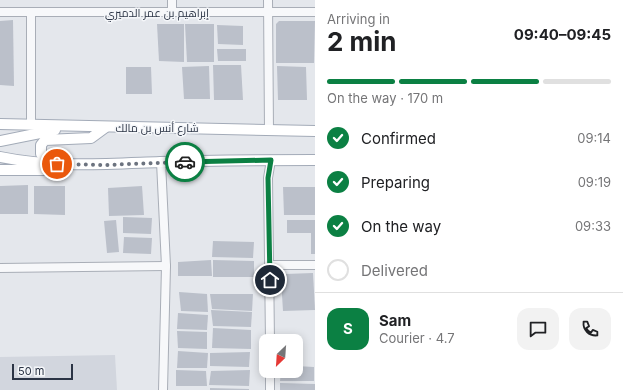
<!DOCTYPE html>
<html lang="en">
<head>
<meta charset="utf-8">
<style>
  :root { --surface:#fff; --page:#f2f2f2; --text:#202124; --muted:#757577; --line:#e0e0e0; --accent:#0b8043 }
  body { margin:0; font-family:Inter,Cairo,sans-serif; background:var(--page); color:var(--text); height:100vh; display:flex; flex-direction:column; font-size:15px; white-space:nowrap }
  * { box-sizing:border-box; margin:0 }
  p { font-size:13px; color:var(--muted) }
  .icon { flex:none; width:22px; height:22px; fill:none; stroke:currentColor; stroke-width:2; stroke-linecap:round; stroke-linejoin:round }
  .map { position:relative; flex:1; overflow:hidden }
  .sheet { display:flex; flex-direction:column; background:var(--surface); width:308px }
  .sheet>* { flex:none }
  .needle { width:26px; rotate:205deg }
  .tools { position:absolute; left:259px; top:334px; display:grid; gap:8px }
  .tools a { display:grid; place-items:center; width:44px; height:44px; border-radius:8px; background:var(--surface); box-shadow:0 2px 10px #0003; font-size:20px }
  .scale { position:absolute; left:12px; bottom:10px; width:61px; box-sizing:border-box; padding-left:4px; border:2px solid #2b3445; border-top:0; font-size:11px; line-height:14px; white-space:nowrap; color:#2b3445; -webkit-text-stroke:3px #f4f6f9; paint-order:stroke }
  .pin { position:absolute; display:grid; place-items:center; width:34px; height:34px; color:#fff; margin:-17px; border:2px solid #fff; border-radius:50%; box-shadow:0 1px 4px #0007 }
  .courier { position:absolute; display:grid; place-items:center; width:40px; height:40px; margin:-20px; border:3px solid #0b8043; border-radius:50%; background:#fff; color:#222; box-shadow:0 1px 5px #0007 }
  .summary em { font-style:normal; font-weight:700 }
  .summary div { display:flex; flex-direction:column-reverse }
  .summary { display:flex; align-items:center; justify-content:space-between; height:68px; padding:0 12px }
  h1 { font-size:26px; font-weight:700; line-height:30px }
  .bar { display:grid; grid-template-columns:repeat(4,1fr); gap:6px 4px; align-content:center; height:48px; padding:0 12px }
  .bar i { height:5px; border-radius:3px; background:var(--line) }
  .bar .selected { background:var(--accent) }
  .bar p { grid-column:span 4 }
  .line { display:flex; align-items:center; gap:10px; padding:0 12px; border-top:1px solid var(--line) }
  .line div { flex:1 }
  .round { display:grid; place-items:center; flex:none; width:42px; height:42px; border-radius:12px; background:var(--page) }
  ol { padding:0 12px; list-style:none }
  li { display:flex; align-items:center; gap:12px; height:44px }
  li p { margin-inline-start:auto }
  li .icon { padding:4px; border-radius:50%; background:var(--accent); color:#fff; stroke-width:4 }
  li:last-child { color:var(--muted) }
  li i { width:22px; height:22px; border:2px solid var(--line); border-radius:50% }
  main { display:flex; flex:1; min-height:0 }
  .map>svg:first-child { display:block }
  .built { fill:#d2d6de }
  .building { fill:#bbc0ca }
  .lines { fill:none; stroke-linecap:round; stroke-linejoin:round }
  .minor-casing { stroke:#a9aeb7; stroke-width:10 }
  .major-casing { stroke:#a3abb8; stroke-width:12 }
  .minor { stroke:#f7f8fa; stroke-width:8 }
  .major { stroke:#fff; stroke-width:10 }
  .done { stroke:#6c737f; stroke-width:4; stroke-dasharray:0 7.2 }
  .route { stroke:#0b8043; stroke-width:5 }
  .labels { text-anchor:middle; stroke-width:3; stroke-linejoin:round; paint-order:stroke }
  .street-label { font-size:11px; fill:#2b3445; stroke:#f4f6f9 }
</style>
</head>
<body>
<main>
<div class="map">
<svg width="315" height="390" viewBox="0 0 315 390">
  <rect width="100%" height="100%" fill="#e4e7ec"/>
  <polygon class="built" points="115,355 117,390 0,390 0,357"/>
  <g class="building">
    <polygon points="13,20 14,86 0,85 0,21"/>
    <polygon points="279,21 315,21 314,63 276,63 276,24"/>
    <polygon points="157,24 184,24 184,62 159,61"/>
    <polygon points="185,24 214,24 214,62 187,62"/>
    <polygon points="217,25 243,26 243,45 218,44"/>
    <polygon points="217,49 246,49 246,61 218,61"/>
    <polygon points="213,65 241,65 243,100 214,100"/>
    <polygon points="209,66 210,99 184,99 182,67"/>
    <polygon points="277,66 306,67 307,100 278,100"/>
    <polygon points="126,67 151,67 152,94 126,94"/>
    <polygon points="28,185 28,214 0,214 0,186"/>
    <polygon points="34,186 65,186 65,215 34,214"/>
    <polygon points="142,186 144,215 109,216 108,188"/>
    <polygon points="283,187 315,187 315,215 284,215"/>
    <polygon points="123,217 152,218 151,234 123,233"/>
    <polygon points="116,220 119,252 107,253 104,221"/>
    <polygon points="287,220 315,220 315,254 311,254 311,233 287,233"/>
    <polygon points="124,237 152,238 151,254 123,253"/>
    <polygon points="213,241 254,242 253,258 212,257"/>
    <polygon points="211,260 212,276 178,276 178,262"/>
    <polygon points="213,260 254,261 254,277 213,277"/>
    <polygon points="313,273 315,310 283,311 281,279 285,274"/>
    <polygon points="179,292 207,294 208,312 181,311"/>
    <polygon points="210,294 253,294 252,311 212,309"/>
    <polygon points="211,310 252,312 251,327 213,326"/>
    <polygon points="178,313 208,315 207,330 177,329"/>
    <polygon points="213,328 251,330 251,349 212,348"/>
    <polygon points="177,331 207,332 207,349 178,348"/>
    <polygon points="178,351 208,353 207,368 177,368"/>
    <polygon points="250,352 249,367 210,366 210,353"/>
    <polygon points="296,366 314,367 314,381 280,381 281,371 296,371"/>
    <polygon points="176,370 206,371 207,386 176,386"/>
    <polygon points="250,370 249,386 209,385 211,371"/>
    <polygon points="280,383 315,384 315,390 280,390"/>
    <polygon points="210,388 249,389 249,390 210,390"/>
  </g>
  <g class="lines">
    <g class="minor-casing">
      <g id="minor">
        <polyline points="172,0 172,13"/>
        <polyline points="268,0 269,130"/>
        <polyline points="0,12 315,12"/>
        <polyline points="31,12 31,125"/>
        <polyline points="161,162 166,266 163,390"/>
        <polyline points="269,265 315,265"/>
        <polyline points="0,268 166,266"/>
        <polyline points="270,341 268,178 271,160"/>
        <polyline points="270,371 270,390"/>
      </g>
    </g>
    <g class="major-casing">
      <g id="major">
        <polyline points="0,124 315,131"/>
        <polyline points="0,141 55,130"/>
        <path d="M0 157C53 168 106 164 160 162 212 160 263 160 315 160"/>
        <polyline points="55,159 47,158 41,154 41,145 45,140 91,138 106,127"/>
        <polyline points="0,170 58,170 65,167"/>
      </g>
    </g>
    <use href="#minor" class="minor"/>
    <use href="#major" class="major"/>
  </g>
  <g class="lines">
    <polyline class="done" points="57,164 105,165 185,162"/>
    <polyline class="route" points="185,162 271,160 268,178 270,280"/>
  </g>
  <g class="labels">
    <g class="street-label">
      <text x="157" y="17">إبراهيم بن عمر الدميري</text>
      <text x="157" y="132">شارع أنس بن مالك</text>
    </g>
  </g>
</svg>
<div class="tools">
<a><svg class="needle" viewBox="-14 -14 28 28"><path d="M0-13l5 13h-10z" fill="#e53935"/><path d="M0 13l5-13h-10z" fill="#757577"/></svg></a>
</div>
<div class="scale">50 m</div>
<div class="pin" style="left:57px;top:164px;background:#ea580c"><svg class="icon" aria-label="bag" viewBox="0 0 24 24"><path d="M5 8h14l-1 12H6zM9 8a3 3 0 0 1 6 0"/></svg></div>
<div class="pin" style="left:270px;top:280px;background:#1f2937"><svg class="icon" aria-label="home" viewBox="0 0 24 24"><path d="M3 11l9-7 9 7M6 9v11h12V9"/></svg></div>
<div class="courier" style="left:185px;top:162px"><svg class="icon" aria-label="car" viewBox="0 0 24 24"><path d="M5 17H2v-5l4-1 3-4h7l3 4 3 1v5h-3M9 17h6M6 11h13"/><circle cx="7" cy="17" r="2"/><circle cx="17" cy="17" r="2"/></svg></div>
</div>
<section class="sheet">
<div class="summary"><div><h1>2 min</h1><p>Arriving in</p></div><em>09:40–09:45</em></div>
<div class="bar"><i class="selected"></i><i class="selected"></i><i class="selected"></i><i></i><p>On the way · 170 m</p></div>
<ol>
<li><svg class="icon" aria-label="check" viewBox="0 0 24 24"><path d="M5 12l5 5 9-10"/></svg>Confirmed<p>09:14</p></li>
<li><svg class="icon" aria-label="check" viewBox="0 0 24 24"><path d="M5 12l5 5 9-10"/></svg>Preparing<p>09:19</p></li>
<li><svg class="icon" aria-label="check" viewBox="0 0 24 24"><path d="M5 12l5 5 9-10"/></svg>On the way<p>09:33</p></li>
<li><i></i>Delivered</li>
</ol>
<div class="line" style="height:72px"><b class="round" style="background:var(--accent);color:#fff">S</b><div><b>Sam</b><p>Courier · 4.7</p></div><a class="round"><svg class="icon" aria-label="chat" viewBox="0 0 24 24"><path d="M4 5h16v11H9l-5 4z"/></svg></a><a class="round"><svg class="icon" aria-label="phone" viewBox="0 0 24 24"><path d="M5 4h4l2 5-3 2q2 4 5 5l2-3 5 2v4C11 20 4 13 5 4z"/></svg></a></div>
</section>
</main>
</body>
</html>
